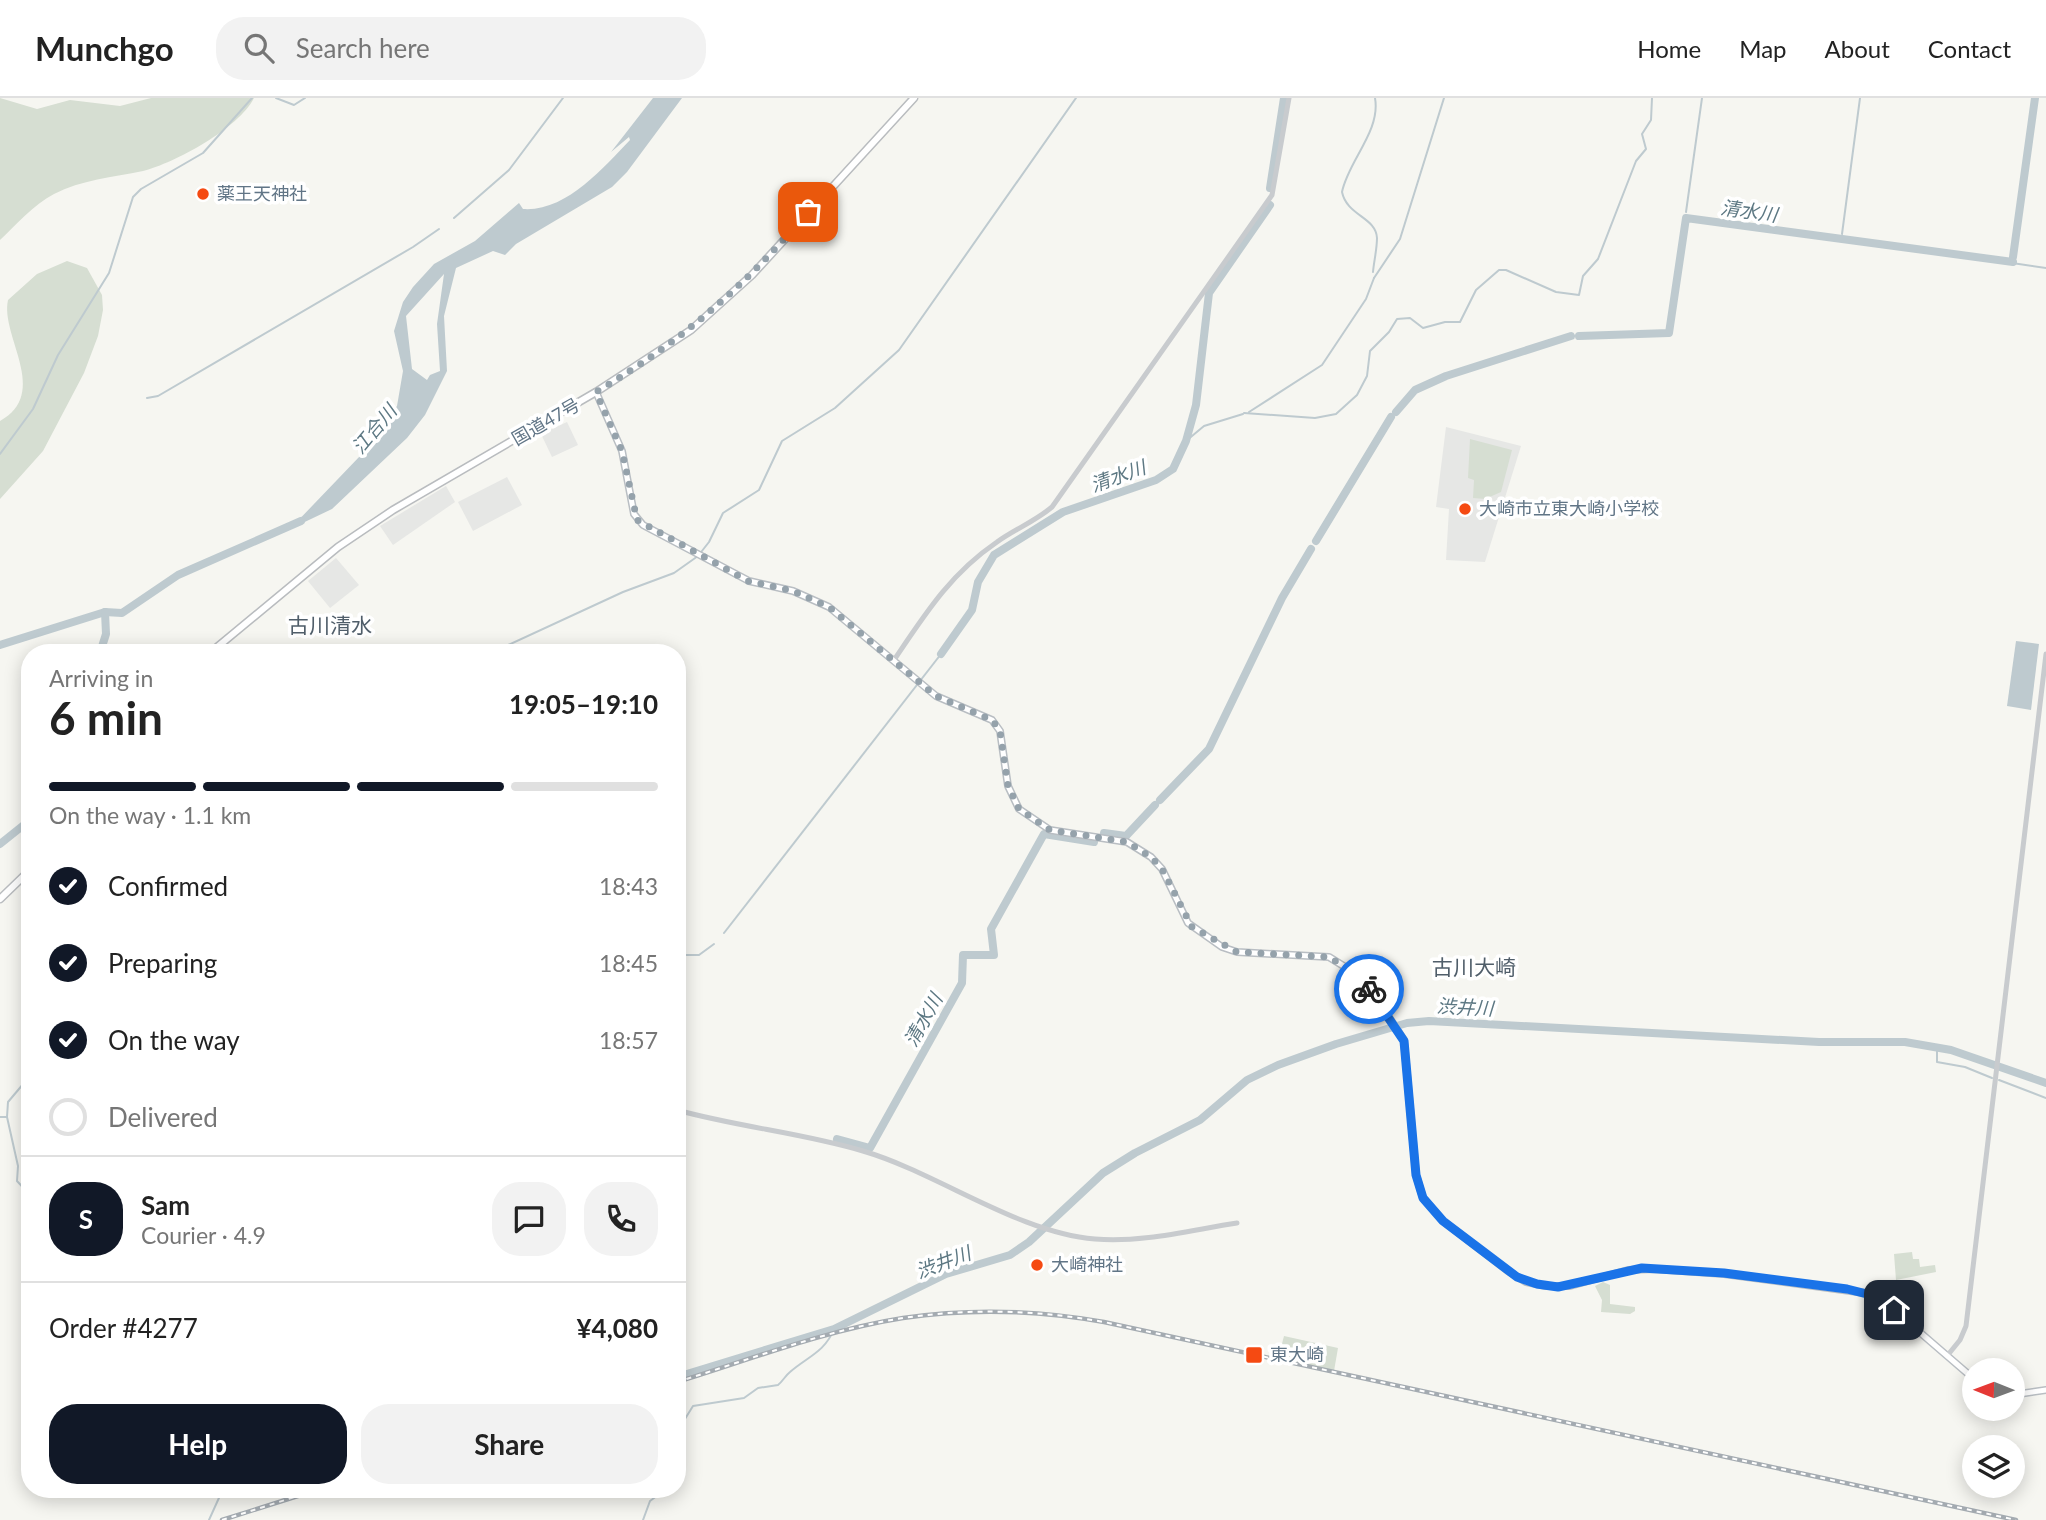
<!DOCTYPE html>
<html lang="en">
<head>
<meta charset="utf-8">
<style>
  :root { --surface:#fff; --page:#f2f2f2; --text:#222; --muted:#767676; --line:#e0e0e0; --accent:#111827 }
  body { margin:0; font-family:Lato,"Noto Sans JP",sans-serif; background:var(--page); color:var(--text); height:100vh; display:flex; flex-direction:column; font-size:26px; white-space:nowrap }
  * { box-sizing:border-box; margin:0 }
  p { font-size:23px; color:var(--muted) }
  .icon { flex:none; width:38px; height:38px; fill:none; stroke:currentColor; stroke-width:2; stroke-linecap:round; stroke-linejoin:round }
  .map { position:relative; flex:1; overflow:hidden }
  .drawer { position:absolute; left:21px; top:546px; width:665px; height:854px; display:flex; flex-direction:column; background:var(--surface); border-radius:28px; box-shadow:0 4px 18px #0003 }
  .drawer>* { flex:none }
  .needle { width:46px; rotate:271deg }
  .buttons { position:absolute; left:1962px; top:1260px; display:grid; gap:14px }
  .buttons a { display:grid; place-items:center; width:63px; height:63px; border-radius:50%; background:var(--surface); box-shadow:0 4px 18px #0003; font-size:35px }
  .pin { position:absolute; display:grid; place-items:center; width:60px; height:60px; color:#fff; margin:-30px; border-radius:14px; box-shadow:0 4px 10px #0006 }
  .courier { position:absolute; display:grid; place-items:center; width:70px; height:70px; margin:-35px; border:5px solid #1a73e8; border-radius:50%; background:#fff; color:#222; box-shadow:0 2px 9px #0007 }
  .overview em { font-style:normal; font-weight:700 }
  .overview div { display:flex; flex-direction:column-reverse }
  .overview { display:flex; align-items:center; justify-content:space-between; height:119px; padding:0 28px }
  h1 { font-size:46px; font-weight:700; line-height:52px }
  .bar { display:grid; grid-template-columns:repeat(4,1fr); gap:10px 7px; align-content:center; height:84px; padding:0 28px }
  .bar i { height:9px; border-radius:5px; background:var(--line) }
  .bar .selected { background:var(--accent) }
  .bar p { grid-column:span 4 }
  .line { display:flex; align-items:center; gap:18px; padding:0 28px; border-top:2px solid var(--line) }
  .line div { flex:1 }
  .round { display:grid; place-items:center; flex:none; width:74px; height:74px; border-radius:28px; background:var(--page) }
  ol { padding:0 28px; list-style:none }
  li { display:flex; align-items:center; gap:21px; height:77px }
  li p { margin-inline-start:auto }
  li .icon { padding:7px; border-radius:50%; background:var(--accent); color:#fff; stroke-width:4 }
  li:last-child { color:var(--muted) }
  li i { width:38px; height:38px; border:4px solid var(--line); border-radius:50% }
  .primary-button { display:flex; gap:14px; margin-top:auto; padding:14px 28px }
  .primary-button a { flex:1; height:80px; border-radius:28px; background:var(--accent); color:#fff; font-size:28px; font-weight:700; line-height:80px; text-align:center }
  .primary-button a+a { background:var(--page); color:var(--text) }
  header { display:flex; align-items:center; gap:42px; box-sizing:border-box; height:98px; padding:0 35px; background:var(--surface); border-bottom:2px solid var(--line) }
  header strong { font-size:33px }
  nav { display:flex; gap:38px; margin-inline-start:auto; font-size:24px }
  .search { width:490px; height:63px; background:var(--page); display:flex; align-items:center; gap:18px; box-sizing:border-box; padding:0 24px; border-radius:28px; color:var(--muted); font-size:26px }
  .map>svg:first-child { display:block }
  .built { fill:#e6e7e5 }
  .green { fill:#d6ded2 }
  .water { fill:#becacf; fill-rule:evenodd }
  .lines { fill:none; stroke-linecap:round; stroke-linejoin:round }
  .stream { stroke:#becacf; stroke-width:2 }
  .river { stroke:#becacf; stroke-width:8 }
  .secondary-casing { stroke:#b9bec3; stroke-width:8 }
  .trunk-casing { stroke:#b9bcbf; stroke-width:9 }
  .tertiary { stroke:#c8cbce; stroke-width:5 }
  .secondary { stroke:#fff; stroke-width:5 }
  .trunk { stroke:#fff; stroke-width:6 }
  .rail-casing { stroke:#a4abb1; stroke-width:4.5 }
  .rail { stroke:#fff; stroke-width:2; stroke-dasharray:5; stroke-linecap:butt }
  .done { stroke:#95a2ab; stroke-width:7; stroke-dasharray:0 12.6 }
  .route { stroke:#1a73e8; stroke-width:9 }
  .poi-dot { fill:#f54a12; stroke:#fff; stroke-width:2.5 }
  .labels { text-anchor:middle; stroke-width:7; stroke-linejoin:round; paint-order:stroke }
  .poi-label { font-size:18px; fill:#617586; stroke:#fff; text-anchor:start }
  .street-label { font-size:18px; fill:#617586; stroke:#fff }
  .water-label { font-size:19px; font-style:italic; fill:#5d7883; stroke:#fff }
  .quarter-label { font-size:21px; fill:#505e6a; stroke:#fff }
</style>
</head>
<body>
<header>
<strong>Munchgo</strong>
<div class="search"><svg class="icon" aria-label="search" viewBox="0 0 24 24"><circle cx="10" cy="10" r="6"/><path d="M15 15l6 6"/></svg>Search here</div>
<nav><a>Home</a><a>Map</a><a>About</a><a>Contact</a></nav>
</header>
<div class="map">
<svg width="2046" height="1422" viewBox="0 0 2046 1422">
  <rect width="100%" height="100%" fill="#f6f6f1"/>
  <g class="built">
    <polygon points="567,324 578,347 552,359 541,336"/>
    <polygon points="1446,329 1521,348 1485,464 1446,462 1449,411 1436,409"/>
    <polygon points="507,379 522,407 473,433 458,404"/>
    <polygon points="446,388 455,404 393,447 380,428"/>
    <polygon points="336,460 359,487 330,510 308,483"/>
  </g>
  <g class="green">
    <path d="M0 0 37 11 70 2 120 8 151 0H254C239 30 175 65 143 73 113 79 81 82 54 96 33 107 16 127 0 142Z"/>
    <path d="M67 163 87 170 102 197 103 212 98 238 84 275 43 353 0 401V323C51 295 0 238 8 202L37 176Z"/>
    <polygon points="1470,341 1512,352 1501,394 1485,401 1473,400 1474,382 1468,380"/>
    <polygon points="1912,1154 1913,1161 1919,1161 1920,1169 1935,1167 1936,1174 1896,1182 1894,1156"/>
    <polygon points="1603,1184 1610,1187 1610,1206 1635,1209 1635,1213 1630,1216 1601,1214 1602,1202 1595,1188"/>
    <polygon points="1284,1238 1338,1250 1334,1273 1282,1261 1279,1257"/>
  </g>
  <g class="water">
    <path d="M653 0H682L627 74 612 89 516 146 505 157 493 153 456 170 444 218 447 273 425 317 407 340 332 411 290 431 360 358 397 308 403 273 394 233 403 204 413 189 434 166 475 143 519 105 523 111C566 114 603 70 630 42L629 39 611 54ZM444 176 437 226 440 273 430 277 427 282 412 271 406 218Z"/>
    <polygon points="2016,543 2039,546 2031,612 2007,608"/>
  </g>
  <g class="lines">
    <g class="stream">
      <polyline points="276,0 294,7 305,0"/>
      <polyline points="1686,114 1702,0"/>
      <polyline points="454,120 509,72 563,0"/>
      <polyline points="1842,136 1860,0"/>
      <polyline points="2012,165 2046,170"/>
      <path d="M1373 174C1374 163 1377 151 1377 140 1376 119 1347 118 1342 94 1348 63 1381 33 1375 0"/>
      <polyline points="1374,180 1400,141 1444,0"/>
      <polyline points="147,300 158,298 413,149 439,131"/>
      <polyline points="1249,314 1322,267 1366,201 1374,180"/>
      <polyline points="1244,315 1315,320 1336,316 1357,297 1367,278 1370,253 1389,234 1397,221 1410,220 1423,230 1445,224 1460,224 1476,192 1499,172 1506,172 1556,194 1579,197 1583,178 1598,161 1636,63 1646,51 1642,36 1651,22 1652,0"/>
      <polyline points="1186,343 1204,328 1243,316"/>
      <polyline points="0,356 33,311 58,257 109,175 133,99 141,91 203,55 252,0"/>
      <polyline points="491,555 623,494 674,475 698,458 709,444 723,415 759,392 782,343 835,310 899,252 1076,0"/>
      <polyline points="724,835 941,556"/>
      <polyline points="677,857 699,857 714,846"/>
      <polyline points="1937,949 1937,964 1965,969 1992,980"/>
      <polyline points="1999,982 2046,1000"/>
      <polyline points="0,1019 7,1019 8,1004 24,985"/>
      <polyline points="7,1019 18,1068 17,1083 30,1097"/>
      <path d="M677 1361 680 1329 693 1308 744 1300 758 1290 778 1287C783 1283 785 1278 790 1274 807 1259 825 1254 834 1231"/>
      <polyline points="209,1422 223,1391"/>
      <polyline points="643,1422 650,1403 666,1391"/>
    </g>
    <g class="river">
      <polyline points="1270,90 1284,0"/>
      <polyline points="2013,159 2035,0"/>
      <polyline points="1579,238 1669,235 1686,120 2013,164"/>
      <polyline points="1396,314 1415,292 1446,278 1571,238"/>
      <polyline points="1316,443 1391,319"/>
      <polyline points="0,547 105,514 122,515 178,477 301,423"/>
      <polyline points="100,555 106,536 105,514"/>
      <polyline points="941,556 972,512 978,484 994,457 1063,414 1156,382 1173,371 1186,343 1196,307 1209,195 1270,107"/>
      <polyline points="1160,702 1209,651 1282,500 1311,451"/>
      <polyline points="1104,735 1126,738 1155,707"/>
      <polyline points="0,746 30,722"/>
      <polyline points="837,1041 870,1050 962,885 963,857 994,857 991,831 1044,736 1094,744"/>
      <polyline points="677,1279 834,1231 946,1176 1010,1157 1029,1144 1103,1075 1135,1055 1200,1022 1247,982 1278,967 1336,946 1407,925 1429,923 1819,944 1905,944 1951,952 2046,985"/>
    </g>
    <g class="secondary-casing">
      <g id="secondary">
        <polyline points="596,294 622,353 634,416 643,427 749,483 793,493 829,509 936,598 992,622 1000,633 1008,688 1019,711 1050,732 1127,744 1151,759 1162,771 1188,825 1222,849 1237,854 1329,859 1350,872 1379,904 1404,942 1416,1077 1423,1100 1443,1123 1508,1173 1526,1184 1546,1188 1570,1188 1628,1172 1654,1171 1724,1176 1865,1195 1894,1212 1974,1281"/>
        <polyline points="2012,1297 2046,1292"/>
      </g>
    </g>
    <g class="trunk-casing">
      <g id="trunk">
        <polyline points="210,555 338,449 393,412 596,294 691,232 752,177 914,0"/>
        <polyline points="0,801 30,772"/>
      </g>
    </g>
    <g class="tertiary">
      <path d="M894 562C925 516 950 476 997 444 1015 431 1034 424 1052 409L1272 97 1289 0"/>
      <path d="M677 1012C738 1029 803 1035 863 1053 938 1075 1018 1135 1095 1141 1142 1145 1191 1132 1237 1125"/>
      <polyline points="1947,1258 1960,1242 1966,1228 2046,556"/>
    </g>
    <use href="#secondary" class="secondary"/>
    <use href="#trunk" class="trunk"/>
    <g class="rail-casing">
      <g id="rail">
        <path d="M677 1284C751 1261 827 1232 903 1220 971 1210 1037 1212 1104 1224L2016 1422"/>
        <polyline points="222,1422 320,1391"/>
      </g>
    </g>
    <use href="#rail" class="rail"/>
  </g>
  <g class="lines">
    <path class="done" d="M808 114C742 191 683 242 596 294L622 353 637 422 748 483 793 493 829 509 936 598 992 622 1000 633 1008 688 1019 711 1050 732 1127 744 1151 759 1162 771 1192 829 1237 854 1329 859 1350 872 1369 891"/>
    <polyline class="route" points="1369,891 1404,943 1416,1077 1423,1100 1443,1123 1517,1179 1537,1186 1558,1189 1642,1170 1724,1175 1847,1191 1871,1197 1894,1212"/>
  </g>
  <g class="poi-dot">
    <circle cx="203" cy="96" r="7"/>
    <circle cx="1465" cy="411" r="7"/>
    <circle cx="1037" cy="1167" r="7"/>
    <rect x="1245" y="1248" width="18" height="18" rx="3.5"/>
  </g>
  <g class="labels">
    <g class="poi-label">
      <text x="217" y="102">薬王天神社</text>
      <text x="1479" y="417">大崎市立東大崎小学校</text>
      <text x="1051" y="1173">大崎神社</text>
      <text x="1270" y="1263">東大崎</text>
    </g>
    <g class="street-label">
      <text transform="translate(546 324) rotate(-30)" y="6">国道47号</text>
    </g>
    <g class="water-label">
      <text transform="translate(1749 113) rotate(8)" y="7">清水川</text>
      <text transform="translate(374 331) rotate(-50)" y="7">江合川</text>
      <text transform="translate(1118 378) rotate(-20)" y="7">清水川</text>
      <text transform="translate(1465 909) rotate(3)" y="7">渋井川</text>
      <text transform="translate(923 922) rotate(-61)" y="7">清水川</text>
      <text transform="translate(943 1164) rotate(-21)" y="7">渋井川</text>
    </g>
    <g class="quarter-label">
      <text x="330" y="535">古川清水</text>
      <text x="1474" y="877">古川大崎</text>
    </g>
  </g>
</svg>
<div class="buttons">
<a><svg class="needle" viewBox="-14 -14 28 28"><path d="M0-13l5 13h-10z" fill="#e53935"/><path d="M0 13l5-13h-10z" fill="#767676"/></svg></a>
<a><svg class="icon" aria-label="layers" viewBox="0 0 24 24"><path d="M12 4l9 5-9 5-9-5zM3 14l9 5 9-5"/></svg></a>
</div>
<div class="pin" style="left:808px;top:114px;background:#ea580c"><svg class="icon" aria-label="bag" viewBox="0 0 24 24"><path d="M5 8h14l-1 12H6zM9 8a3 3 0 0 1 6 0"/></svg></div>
<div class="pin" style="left:1894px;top:1212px;background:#1f2937"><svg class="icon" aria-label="home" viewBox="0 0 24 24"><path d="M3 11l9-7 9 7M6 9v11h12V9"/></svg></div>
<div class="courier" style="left:1369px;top:891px"><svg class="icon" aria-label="bike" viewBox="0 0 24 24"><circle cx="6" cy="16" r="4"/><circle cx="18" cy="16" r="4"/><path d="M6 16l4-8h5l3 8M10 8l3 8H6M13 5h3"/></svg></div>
<section class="drawer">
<div class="overview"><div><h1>6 min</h1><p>Arriving in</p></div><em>19:05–19:10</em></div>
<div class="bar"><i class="selected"></i><i class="selected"></i><i class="selected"></i><i></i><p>On the way · 1.1 km</p></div>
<ol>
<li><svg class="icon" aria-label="check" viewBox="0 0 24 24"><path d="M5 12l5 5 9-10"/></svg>Confirmed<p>18:43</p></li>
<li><svg class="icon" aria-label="check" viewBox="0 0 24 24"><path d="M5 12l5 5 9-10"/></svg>Preparing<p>18:45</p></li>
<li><svg class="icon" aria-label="check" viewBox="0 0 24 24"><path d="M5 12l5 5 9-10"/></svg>On the way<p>18:57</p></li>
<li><i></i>Delivered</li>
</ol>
<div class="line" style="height:126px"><b class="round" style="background:var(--accent);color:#fff">S</b><div><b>Sam</b><p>Courier · 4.9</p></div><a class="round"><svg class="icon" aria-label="chat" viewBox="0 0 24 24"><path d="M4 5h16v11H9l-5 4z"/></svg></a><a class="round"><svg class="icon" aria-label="phone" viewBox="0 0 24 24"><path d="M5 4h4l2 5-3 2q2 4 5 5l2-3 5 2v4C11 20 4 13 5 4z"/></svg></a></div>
<div class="line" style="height:91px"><div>Order #4277</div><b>¥4,080</b></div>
<div class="primary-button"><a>Help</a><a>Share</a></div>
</section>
</div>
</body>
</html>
